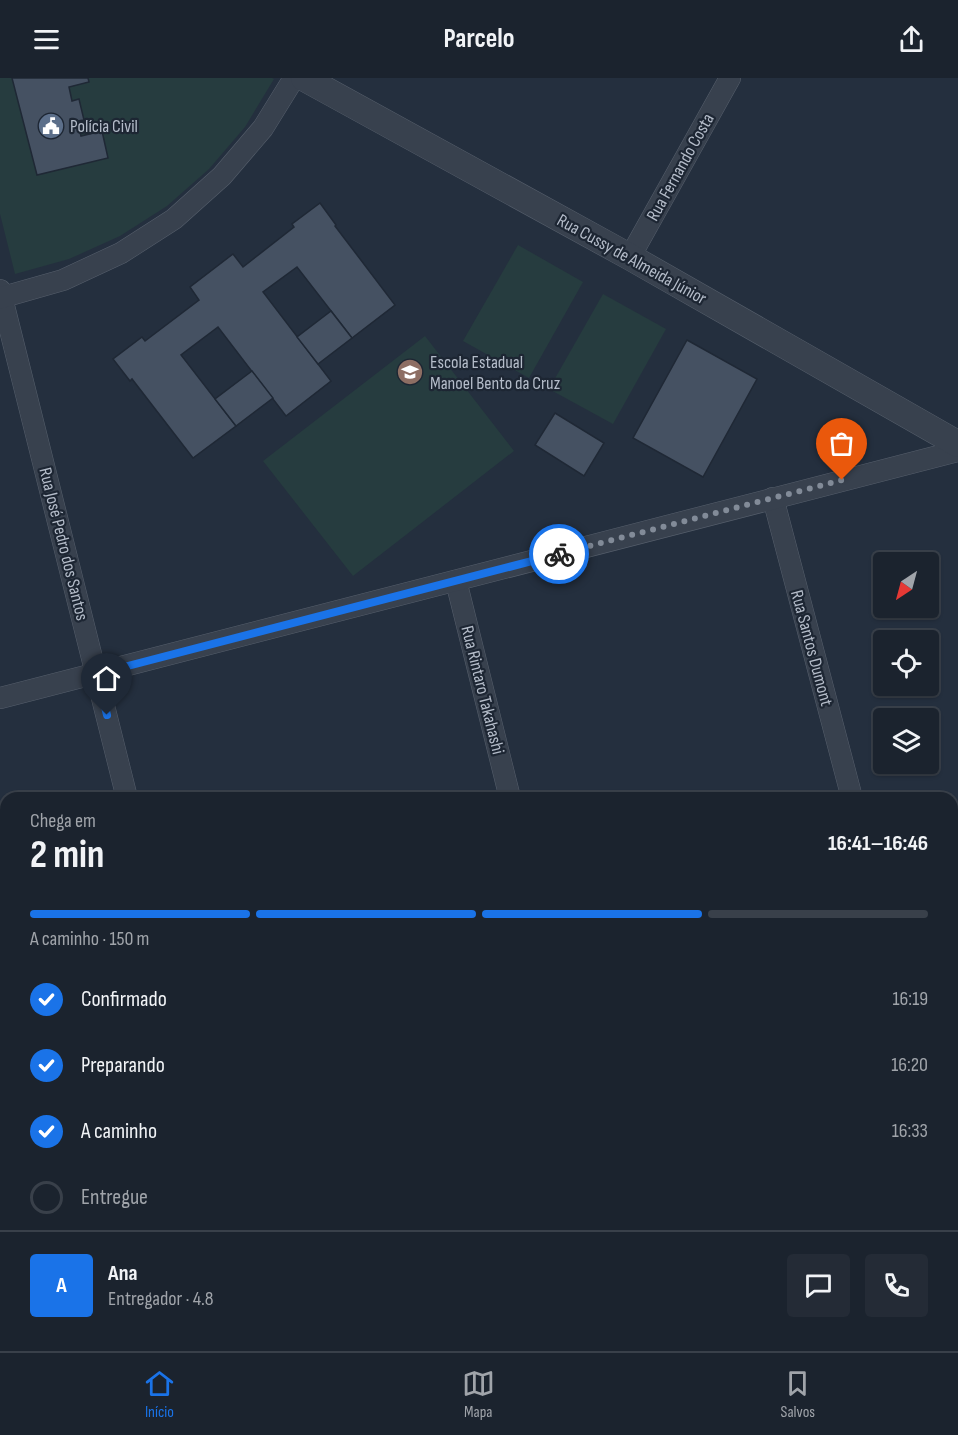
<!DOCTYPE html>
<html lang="pt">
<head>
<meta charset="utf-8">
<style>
  :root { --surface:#1b232e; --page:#242b36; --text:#f1f3f6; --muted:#a0a4aa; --line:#39404a; --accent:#1a73e8 }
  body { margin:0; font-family:"Sofia Sans Condensed",sans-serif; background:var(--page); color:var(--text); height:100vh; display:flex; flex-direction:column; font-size:22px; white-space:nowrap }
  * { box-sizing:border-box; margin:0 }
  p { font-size:20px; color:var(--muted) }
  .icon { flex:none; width:33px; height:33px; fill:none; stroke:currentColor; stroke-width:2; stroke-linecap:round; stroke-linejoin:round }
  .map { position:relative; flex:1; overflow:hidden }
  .drawer { position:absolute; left:0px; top:714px; width:958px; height:560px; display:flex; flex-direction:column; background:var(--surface); border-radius:18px 18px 0 0; box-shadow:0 2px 4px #0004,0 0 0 2px var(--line) }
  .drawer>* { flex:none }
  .needle { width:39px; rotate:216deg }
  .buttons { position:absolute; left:873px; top:474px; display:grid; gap:12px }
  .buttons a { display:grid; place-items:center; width:66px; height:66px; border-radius:6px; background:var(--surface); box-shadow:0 2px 4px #0004,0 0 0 2px var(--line); font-size:30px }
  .pin { position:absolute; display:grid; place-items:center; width:51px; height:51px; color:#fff; margin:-62px -26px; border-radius:50% 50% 50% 0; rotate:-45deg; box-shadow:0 0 6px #0007 }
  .pin .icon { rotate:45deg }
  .courier { position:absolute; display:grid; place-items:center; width:60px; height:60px; margin:-30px; border:4px solid #1a73e8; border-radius:50%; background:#fff; color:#222; box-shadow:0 2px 8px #0007 }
  .head em { font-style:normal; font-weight:700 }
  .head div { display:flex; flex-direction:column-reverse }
  .head { display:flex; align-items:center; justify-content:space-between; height:102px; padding:0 30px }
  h1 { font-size:39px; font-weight:700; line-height:45px }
  .bar { display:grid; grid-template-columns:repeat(4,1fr); gap:9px 6px; align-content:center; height:72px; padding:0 30px }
  .bar i { height:8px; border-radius:4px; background:var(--line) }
  .bar .active { background:var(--accent) }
  .bar p { grid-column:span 4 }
  .line { display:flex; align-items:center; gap:15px; padding:0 30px; border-top:2px solid var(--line) }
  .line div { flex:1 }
  .round { display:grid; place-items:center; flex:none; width:63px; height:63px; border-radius:6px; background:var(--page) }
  ol { padding:0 30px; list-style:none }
  li { display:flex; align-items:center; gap:18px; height:66px }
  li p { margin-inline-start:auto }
  li .icon { padding:6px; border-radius:50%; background:var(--accent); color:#fff; stroke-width:4 }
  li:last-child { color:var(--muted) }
  li i { width:33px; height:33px; border:3px solid var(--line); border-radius:50% }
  header { display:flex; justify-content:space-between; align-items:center; height:78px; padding:0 30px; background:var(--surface); font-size:27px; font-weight:700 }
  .dock { display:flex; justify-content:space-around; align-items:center; height:84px; border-top:2px solid var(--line); background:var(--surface); font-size:16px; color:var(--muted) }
  .dock a { display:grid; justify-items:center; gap:3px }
  .dock .active { color:var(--accent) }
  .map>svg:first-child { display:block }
  .green { fill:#263c3f }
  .building { fill:#455162; stroke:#1f2835; stroke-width:1.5 }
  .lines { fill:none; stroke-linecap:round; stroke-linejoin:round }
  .minor-casing { stroke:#565f6c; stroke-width:22 }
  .tertiary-casing { stroke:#565f6c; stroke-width:27 }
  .minor { stroke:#38414e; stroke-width:21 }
  .tertiary { stroke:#38414e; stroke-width:26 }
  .done { stroke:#828b98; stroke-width:6; stroke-dasharray:0 10.8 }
  .route { stroke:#1a73e8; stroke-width:8 }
  .labels { text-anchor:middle; stroke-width:4.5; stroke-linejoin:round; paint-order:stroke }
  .poi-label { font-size:18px; fill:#b4bcc9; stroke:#1d2633; text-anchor:start }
  .street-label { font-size:18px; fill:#b4bcc9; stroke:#1d2633 }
</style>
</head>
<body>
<header><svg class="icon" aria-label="menu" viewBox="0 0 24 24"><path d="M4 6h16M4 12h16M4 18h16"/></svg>Parcelo<svg class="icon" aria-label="share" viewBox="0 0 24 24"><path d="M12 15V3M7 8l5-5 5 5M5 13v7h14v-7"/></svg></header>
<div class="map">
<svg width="958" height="1273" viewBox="0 0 958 1273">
  <rect width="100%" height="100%" fill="#242f3e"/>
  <g class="green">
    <polygon points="0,0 272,0 274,1 245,49 209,91 167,128 120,158 69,181 15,196 0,136"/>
    <polygon points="518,167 583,204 529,300 463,263"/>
    <polygon points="603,216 666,251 613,346 549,311"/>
    <polygon points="425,258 514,373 353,498 263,383"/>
  </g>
  <g class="building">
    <polygon points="12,0 88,0 89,4 69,9 72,23 79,21 84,42 77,43 81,58 102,53 108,80 37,97"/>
    <polygon points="320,125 336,147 335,148 395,227 352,260 297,189 263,214 331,303 286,338 218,249 181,277 236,348 193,380 132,301 130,303 113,281 142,259 145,263 199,222 190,209 233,176 243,189 294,149 292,146"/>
    <polygon points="331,233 352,260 318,286 297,259"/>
    <polygon points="687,262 757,301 703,399 633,360"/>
    <polygon points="252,293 273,320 236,348 215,321"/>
    <polygon points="555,335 604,365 584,398 535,367"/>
    <polygon points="289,1268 332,1268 308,1273 291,1273"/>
  </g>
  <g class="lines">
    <g class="minor-casing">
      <g id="minor">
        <polyline points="630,179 730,0"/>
        <polyline points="0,212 127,720"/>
        <polyline points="0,220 63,202 121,175 174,141 222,98 263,50 294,0"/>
        <polyline points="773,420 852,720"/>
        <polyline points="456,503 510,720"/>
        <polyline points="0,620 958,373"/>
        <polyline points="952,744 958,742"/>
        <polyline points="0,986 6,984"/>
        <polyline points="952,1105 958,1126"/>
        <polyline points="952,1158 958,1156"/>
        <polyline points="261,1268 263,1273"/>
        <polyline points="644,1268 646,1273"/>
        <polyline points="464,1273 488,1268"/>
      </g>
    </g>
    <g class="tertiary-casing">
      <polyline id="tertiary" points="304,0 630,179 958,366"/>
    </g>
    <use href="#minor" class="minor"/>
    <use href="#tertiary" class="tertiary"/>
  </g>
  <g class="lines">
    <polyline class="done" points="559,476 842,402"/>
    <polyline class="route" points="107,637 97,596 559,476"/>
  </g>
  <defs>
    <g id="civic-disc" transform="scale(1.35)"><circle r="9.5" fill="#5c6f8a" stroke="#1d2633"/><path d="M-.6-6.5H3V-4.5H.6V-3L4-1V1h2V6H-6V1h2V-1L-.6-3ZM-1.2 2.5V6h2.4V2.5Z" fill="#fff"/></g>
    <g id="school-disc" transform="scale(1.35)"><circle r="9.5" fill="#8d6e63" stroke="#1d2633"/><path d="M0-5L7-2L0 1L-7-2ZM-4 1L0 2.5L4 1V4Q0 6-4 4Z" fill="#fff"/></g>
  </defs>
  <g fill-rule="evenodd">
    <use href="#civic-disc" x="51" y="48"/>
    <use href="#school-disc" x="410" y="294"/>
  </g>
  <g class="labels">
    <g class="poi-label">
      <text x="70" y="54">Polícia Civil</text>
      <text x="430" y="290">Escola Estadual<tspan x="430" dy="21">Manoel Bento da Cruz</tspan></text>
    </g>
    <g class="street-label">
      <text transform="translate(680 89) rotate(-61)" y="6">Rua Fernando Costa</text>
      <text transform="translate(632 181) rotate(29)" y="6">Rua Cussy de Almeida Júnior</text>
      <text transform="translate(64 466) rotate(76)" y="6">Rua José Pedro dos Santos</text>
      <text transform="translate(812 570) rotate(75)" y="6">Rua Santos Dumont</text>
      <text transform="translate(483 612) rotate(76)" y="6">Rua Rintaro Takahashi</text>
    </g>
  </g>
</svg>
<div class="buttons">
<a><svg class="needle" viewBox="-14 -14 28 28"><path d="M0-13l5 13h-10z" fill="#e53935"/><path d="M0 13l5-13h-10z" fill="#a0a4aa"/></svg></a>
<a><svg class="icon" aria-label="locate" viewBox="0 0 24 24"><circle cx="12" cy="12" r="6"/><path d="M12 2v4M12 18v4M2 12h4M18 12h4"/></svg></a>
<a><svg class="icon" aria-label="layers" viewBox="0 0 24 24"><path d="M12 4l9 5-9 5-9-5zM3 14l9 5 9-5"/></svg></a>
</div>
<div class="pin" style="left:842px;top:402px;background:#ea580c"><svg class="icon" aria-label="bag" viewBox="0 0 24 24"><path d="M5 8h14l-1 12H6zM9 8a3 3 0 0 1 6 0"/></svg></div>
<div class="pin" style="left:107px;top:637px;background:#1f2937"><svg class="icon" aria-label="home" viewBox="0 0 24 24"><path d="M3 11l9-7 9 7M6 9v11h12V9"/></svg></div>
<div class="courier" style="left:559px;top:476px"><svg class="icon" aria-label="bike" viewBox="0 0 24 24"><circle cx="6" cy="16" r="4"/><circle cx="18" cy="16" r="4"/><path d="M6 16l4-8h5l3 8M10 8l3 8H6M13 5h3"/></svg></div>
<section class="drawer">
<div class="head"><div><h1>2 min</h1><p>Chega em</p></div><em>16:41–16:46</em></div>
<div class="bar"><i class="active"></i><i class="active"></i><i class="active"></i><i></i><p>A caminho · 150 m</p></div>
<ol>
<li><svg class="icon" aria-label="check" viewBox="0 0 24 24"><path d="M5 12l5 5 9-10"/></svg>Confirmado<p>16:19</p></li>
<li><svg class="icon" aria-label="check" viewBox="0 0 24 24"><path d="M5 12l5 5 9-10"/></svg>Preparando<p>16:20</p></li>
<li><svg class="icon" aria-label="check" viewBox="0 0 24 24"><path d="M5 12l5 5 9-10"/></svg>A caminho<p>16:33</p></li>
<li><i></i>Entregue</li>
</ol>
<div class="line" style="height:108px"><b class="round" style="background:var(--accent);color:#fff">A</b><div><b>Ana</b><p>Entregador · 4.8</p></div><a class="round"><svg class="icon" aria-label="chat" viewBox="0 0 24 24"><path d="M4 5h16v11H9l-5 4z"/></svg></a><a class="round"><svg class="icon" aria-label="phone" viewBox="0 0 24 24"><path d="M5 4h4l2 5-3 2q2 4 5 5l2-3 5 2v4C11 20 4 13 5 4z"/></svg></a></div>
</section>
</div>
<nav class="dock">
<a class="active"><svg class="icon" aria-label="home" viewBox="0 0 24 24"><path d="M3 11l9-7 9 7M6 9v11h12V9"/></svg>Início</a>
<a><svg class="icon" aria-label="map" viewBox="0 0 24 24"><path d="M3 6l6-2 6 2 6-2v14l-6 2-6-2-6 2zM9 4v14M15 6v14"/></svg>Mapa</a>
<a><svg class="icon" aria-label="saved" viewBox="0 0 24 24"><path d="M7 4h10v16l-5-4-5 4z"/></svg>Salvos</a>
</nav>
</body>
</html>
